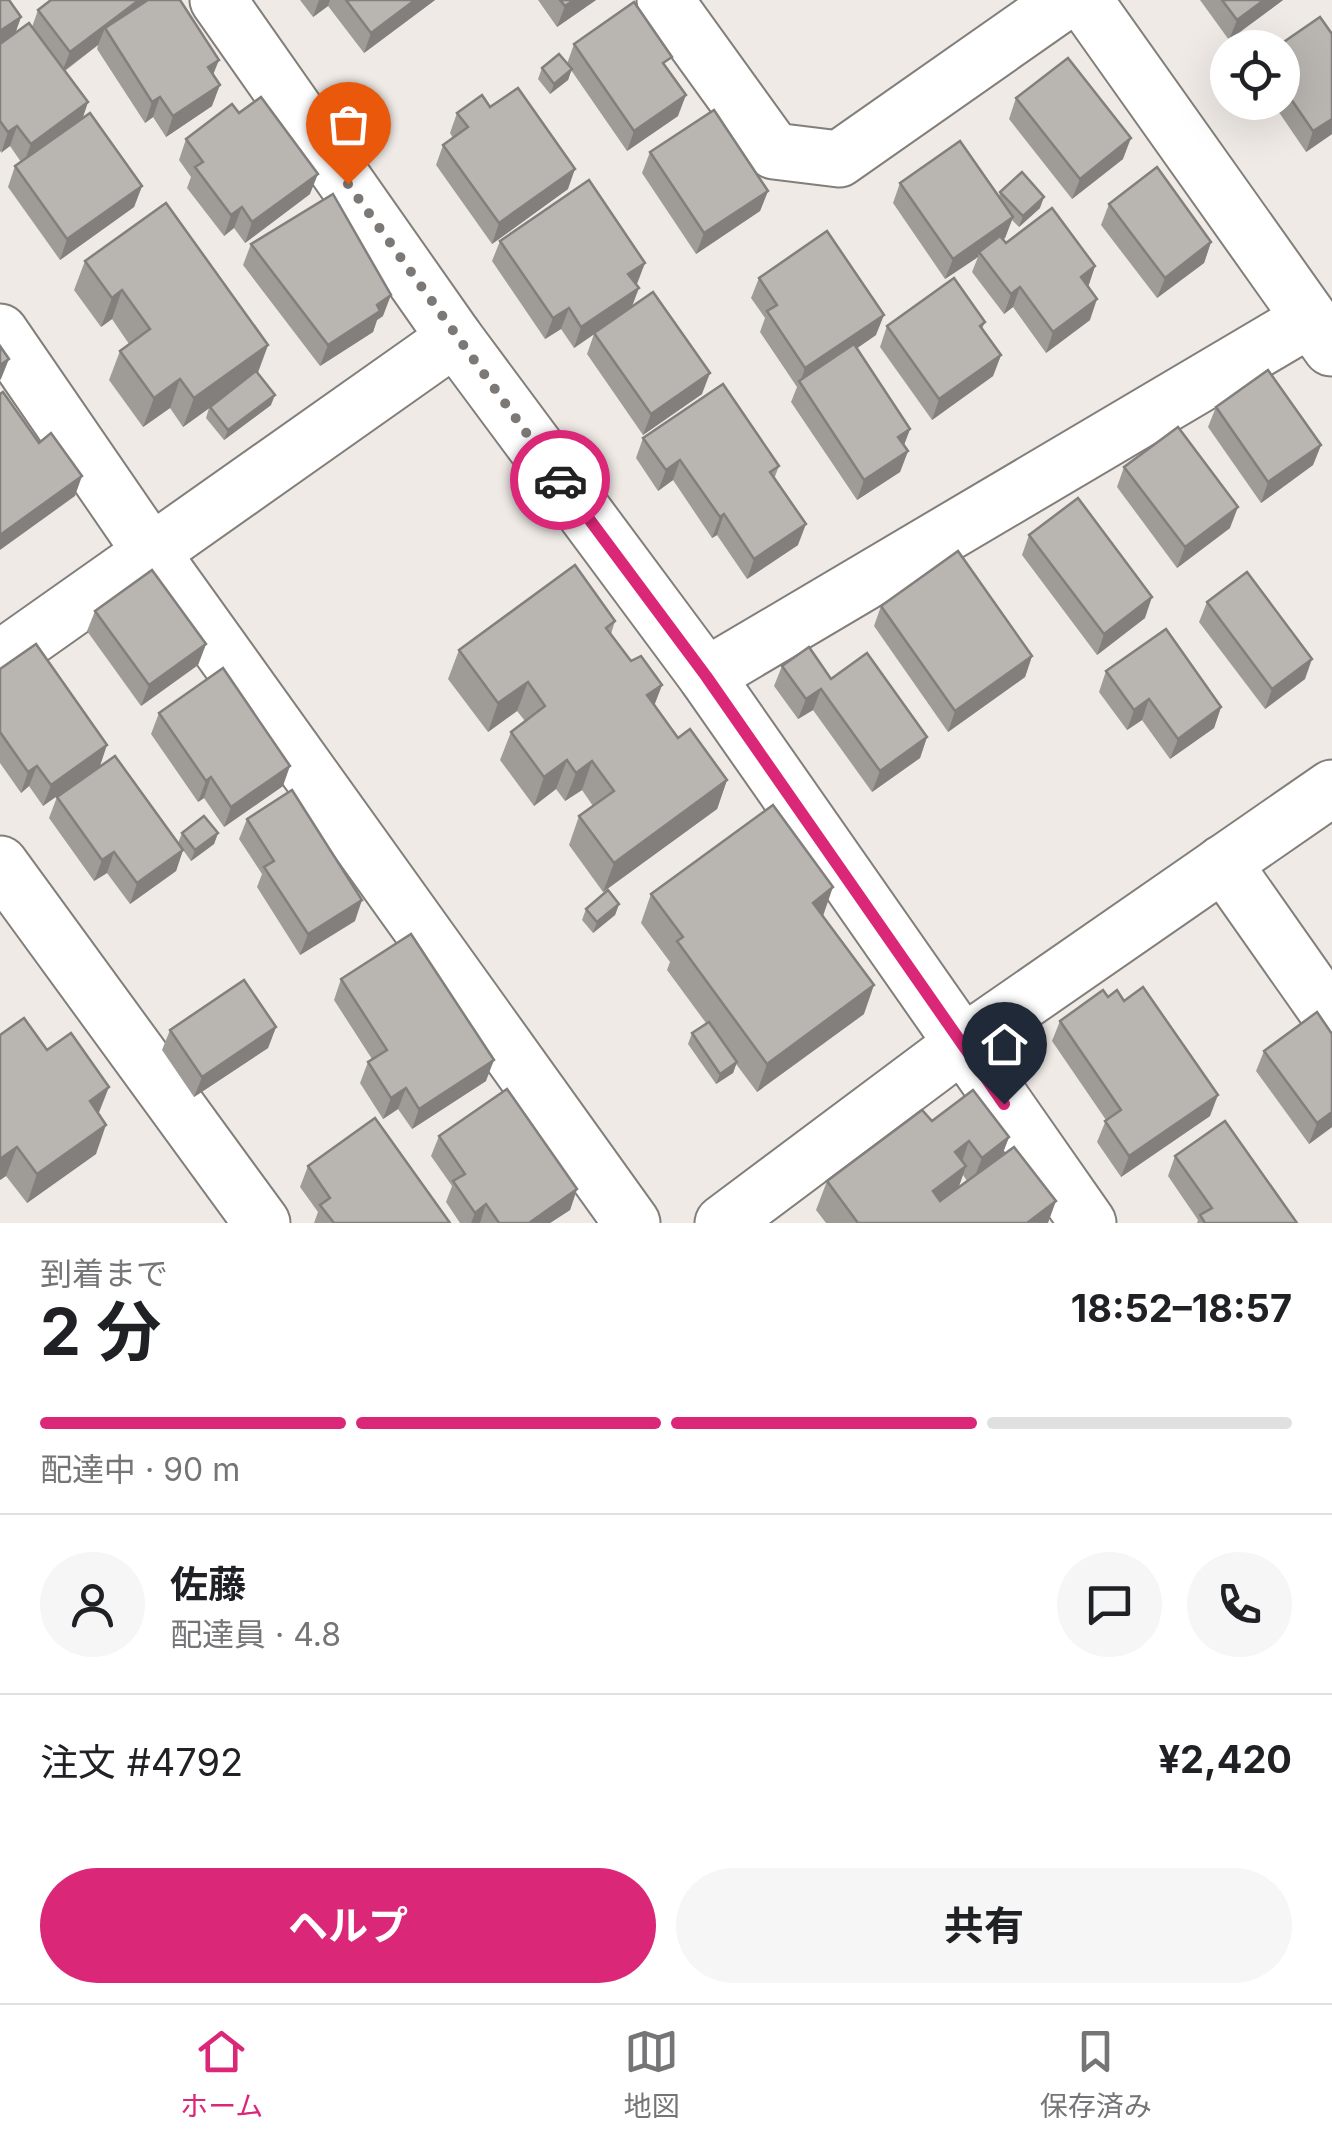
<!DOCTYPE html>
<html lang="ja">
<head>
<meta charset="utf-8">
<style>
  :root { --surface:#fff; --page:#f6f6f6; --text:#202124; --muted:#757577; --line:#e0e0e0; --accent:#db2777 }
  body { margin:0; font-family:Inter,"Noto Sans JP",sans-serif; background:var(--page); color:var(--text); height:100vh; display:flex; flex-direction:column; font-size:38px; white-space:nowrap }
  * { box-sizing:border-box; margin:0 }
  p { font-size:32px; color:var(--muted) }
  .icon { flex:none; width:55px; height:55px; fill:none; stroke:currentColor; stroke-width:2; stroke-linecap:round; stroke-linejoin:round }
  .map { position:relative; height:1223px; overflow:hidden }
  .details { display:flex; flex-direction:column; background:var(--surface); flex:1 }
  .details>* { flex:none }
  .buttons { position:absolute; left:1210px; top:30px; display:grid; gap:20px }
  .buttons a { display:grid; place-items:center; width:90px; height:90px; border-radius:50%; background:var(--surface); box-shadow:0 10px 40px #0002; font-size:50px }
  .pin { position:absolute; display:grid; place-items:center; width:85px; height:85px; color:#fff; margin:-102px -42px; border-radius:50% 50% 50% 0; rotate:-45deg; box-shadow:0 0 10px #0007 }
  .pin .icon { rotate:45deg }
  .courier { position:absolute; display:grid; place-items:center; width:100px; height:100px; margin:-50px; border:8px solid #db2777; border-radius:50%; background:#fff; color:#222; box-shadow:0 2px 12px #0007 }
  .summary em { font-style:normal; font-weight:700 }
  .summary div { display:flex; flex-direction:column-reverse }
  .summary { display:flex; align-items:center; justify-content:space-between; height:170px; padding:0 40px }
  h1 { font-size:65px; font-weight:700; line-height:75px }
  .bar { display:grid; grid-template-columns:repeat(4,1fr); gap:15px 10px; align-content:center; height:120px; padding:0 40px }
  .bar i { height:12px; border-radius:8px; background:var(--line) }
  .bar .active { background:var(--accent) }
  .bar p { grid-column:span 4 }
  .line { display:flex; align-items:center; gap:25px; padding:0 40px; border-top:2px solid var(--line) }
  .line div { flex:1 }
  .round { display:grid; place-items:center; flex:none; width:105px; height:105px; border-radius:52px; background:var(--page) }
  .button { display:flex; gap:20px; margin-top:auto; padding:20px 40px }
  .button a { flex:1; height:115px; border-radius:60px; background:var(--accent); color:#fff; font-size:40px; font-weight:700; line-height:115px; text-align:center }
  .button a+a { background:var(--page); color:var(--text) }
  .tabs { display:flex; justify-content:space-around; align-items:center; height:140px; border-top:2px solid var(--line); background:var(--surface); font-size:28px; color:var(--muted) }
  .tabs a { display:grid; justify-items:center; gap:5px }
  .tabs .active { color:var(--accent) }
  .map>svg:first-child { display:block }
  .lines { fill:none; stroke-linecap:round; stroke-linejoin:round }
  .minor-casing { stroke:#827e7a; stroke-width:59 }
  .minor { stroke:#fff; stroke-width:55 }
  .wall { fill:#9f9c98; fill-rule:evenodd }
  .shaded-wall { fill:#827f7c }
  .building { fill:#b9b5b1; stroke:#827f7c; stroke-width:2.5 }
  .done { stroke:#7b7876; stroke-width:10; stroke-dasharray:0 18 }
  .route { stroke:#db2777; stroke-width:12 }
</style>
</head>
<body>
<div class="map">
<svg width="1332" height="1223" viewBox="0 0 1332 1223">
  <rect width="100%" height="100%" fill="#efeae6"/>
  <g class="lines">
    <g class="minor-casing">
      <g id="minor">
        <polyline points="218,0 455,338 706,676 1088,1223"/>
        <polyline points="665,0 774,151 839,159 1066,0"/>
        <polyline points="1084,0 1331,348"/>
        <polyline points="0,332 151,552 632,1223"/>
        <polyline points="0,659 455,338"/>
        <polyline points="706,676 1310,319"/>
        <polyline points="1223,863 1332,1018"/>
        <polyline points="0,864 262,1223"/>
        <polyline points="723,1223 961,1045 1332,788"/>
      </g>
    </g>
    <use href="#minor" class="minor"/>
  </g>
  <g class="wall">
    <polygon points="0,0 21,17 15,33 32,27 38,10 51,0 213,75 212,106 166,137 153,117 145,123 97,49 98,45 65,71 88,102 82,119 142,186 134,207 60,260 8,187 15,166 21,162 10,146 0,152"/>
    <polygon points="300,0 435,0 364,53 328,6 313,17"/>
    <polygon points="538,0 596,0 557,27"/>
    <polygon points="1200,0 1283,0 1229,40"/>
    <polygon points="1332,34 1332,134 1306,152 1272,102 1282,102 1282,48"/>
    <polygon points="574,44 667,69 678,116 627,151 571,70 568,80 550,94 538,79 542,68 567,64"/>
    <polygon points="1016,98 1123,159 1072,199 1009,119"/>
    <polygon points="490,107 568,189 492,244 436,165 443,145 453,138 450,133 457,113"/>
    <polygon points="239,113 310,194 245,243 234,228 224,236 187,188 191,177 179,160 186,139"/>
    <polygon points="650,152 768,191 760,211 696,254 642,173"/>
    <polygon points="900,183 999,197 1000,192 1040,208 1019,227 1012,220 1005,238 1003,239 1006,243 1095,266 1088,287 1090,320 1046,353 1013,307 1004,314 972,272 978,257 945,279 893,203"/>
    <polygon points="1109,204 1211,242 1204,263 1157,298 1101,225"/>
    <polygon points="500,241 637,284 631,308 702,394 643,435 587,354 594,334 574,348 561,329 545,339 492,261"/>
    <polygon points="251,244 383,316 377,320 373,332 320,366 243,265"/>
    <polygon points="85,261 268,345 258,373 271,405 224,440 206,418 209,408 183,427 170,408 143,427 109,380 120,351 129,344 112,319 101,327 74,290"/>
    <polygon points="759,278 876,335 856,349 910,429 904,445 908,451 900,472 857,500 791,402 797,387 760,332 765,318 751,298"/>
    <polygon points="985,322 982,329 1001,355 993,376 932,420 880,347 887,326"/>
    <polygon points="1216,407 1321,445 1313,465 1261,503 1208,427"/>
    <polygon points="643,438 779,466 774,479 798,545 747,579 717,535 712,538 673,480 658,491 636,458"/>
    <polygon points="1124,467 1230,528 1177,568 1117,487"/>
    <polygon points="1029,535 1145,618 1097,655 1022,555"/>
    <polygon points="1207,602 1305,679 1265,709 1199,622"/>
    <polygon points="881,606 1032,656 1025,677 948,732 874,626"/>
    <polygon points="95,611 206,644 198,665 141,706 87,631"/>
    <polygon points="615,621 611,634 631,661 662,685 654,705 678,738 727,780 717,809 603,892 569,845 579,816 593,806 582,790 565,801 556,789 534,806 500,760 511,732 525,721 517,711 488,732 448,679 459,650"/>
    <polygon points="782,666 831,679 927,737 920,758 872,792 813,710 798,719 774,686"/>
    <polygon points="0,669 107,745 43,806 29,786 21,793 0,763"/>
    <polygon points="1106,671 1221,707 1214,728 1170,759 1142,720 1127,730 1099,692"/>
    <polygon points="159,713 283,786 224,827 204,798 198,802 151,734"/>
    <polygon points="57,797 178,843 182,833 218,833 214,844 191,861 183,850 176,871 130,904 107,873 94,881 49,818"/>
    <polygon points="247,819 355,921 300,955 257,887 262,874 239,839"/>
    <polygon points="651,894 823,916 864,1014 757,1092 736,1064 733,1073 716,1084 688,1044 692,1033 706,1023 667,970 670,962 641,923"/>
    <polygon points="619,904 615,915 593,933 582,920 586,909"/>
    <polygon points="341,979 486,1081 412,1129 398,1109 383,1119 360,1083 368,1062 372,1059 334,1000"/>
    <polygon points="1108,997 1124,1001 1210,1116 1121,1177 1097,1142 1106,1120 1052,1041 1060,1021"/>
    <polygon points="276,1027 268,1048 194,1097 162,1050 170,1030"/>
    <polygon points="0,1035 47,1050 99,1114 96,1154 27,1203 6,1176 0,1180"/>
    <polygon points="1264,1051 1332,1127 1309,1144 1256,1071"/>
    <path d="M932 1121 1009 1137 1002 1155 1048 1223H826L816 1210 827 1181ZM963 1175 967 1181 958 1188Z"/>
    <polygon points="439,1136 577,1189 570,1210 550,1223 460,1223 446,1202 452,1186 431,1156"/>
    <polygon points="1175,1156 1297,1223 1197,1223 1198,1220 1168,1176"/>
    <polygon points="308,1166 450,1223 314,1223 318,1212 300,1187"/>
  </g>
  <g class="shaded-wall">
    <polygon points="139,0 152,0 105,28 98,45 62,72 70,52"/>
    <polygon points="319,0 330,0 328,6 313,17"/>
    <polygon points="415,0 435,0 364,53 371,33"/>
    <polygon points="574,0 596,0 557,27 565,6"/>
    <polygon points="1264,0 1283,0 1229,40 1237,20"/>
    <polygon points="21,17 14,37 0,47 0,31"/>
    <polygon points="219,60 211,80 208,67"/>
    <polygon points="572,69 568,80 550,94 554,84"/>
    <polygon points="220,85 212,106 166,137 173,116"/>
    <polygon points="686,95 678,116 627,151 634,131"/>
    <polygon points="160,97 153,117 145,123 152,102"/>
    <polygon points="88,102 81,123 23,165 31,144"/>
    <polygon points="1332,119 1332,134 1306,152 1313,131"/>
    <polygon points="17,126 10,146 1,153 8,132"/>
    <polygon points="1131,138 1123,159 1072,199 1080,179"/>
    <polygon points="575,169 568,189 492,244 499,223"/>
    <polygon points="318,174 310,194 245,243 252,222"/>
    <polygon points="142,186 134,207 60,260 67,239"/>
    <polygon points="768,191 760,211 696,254 704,233"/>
    <polygon points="1044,197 1040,208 1019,227 1023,216"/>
    <polygon points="242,207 234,228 224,236 231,215"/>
    <polygon points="1013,217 1005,238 981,254 979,252 978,257 945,279 953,259"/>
    <polygon points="1211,242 1204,263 1157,298 1165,278"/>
    <polygon points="645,263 637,284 621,295 628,274"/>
    <polygon points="1095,266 1088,287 1081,277"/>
    <polygon points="1020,287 1013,307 1004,314 1011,294"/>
    <polygon points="639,288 631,309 574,348 581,327"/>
    <polygon points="122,290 112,319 101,327 112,298"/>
    <polygon points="391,295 383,316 377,320 373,332 320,366 328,345 377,305"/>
    <polygon points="1097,299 1090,320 1046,353 1053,332"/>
    <polygon points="569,308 561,329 545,339 553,318"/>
    <polygon points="884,315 876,335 802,386 800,383 805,368"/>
    <polygon points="268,345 257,374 183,427 194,398"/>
    <polygon points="1001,355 993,376 932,420 939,399"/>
    <polygon points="9,359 1,379 0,380 0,365"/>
    <polygon points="710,373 702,394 643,435 651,414"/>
    <polygon points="180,379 170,408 143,427 154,398"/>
    <polygon points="275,395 271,405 224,440 228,430"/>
    <polygon points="910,429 902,450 898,437"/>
    <polygon points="1321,445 1313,465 1261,503 1268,482"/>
    <polygon points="908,451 900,472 857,500 864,480"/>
    <polygon points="680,460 673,480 658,491 666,470"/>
    <polygon points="82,476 75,496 0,550 0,535"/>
    <polygon points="1238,507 1230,528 1177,568 1185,547"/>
    <polygon points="724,514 717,535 712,538 720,517"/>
    <polygon points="806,524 798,545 747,579 754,559"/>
    <polygon points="1152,597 1145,618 1097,655 1104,634"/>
    <polygon points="206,644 198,665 141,706 149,685"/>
    <polygon points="1032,656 1025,677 948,732 955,711"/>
    <polygon points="1312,659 1305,679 1265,709 1272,689"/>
    <polygon points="528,682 517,711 488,732 498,703"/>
    <polygon points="662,685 651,714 647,695"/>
    <polygon points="821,689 813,710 798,719 806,699"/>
    <polygon points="1149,699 1142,720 1127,730 1134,710"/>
    <polygon points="1221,707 1214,728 1170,759 1178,739"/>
    <polygon points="927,737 920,758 872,792 880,771"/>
    <polygon points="107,745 100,766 43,806 51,785"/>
    <polygon points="567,760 556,789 534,806 544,777"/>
    <polygon points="592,761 582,790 565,801 576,773"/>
    <polygon points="37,766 29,786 21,793 28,772"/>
    <polygon points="290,766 283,786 224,827 231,807"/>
    <polygon points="211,777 204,798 198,802 206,781"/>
    <polygon points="727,780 717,809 603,892 614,863"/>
    <polygon points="218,833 214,844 191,861 195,850"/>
    <polygon points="183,850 176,871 130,904 137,883"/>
    <polygon points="114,852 107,873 94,881 102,860"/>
    <polygon points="833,887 823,916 813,903"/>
    <polygon points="362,900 355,921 300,955 308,934"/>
    <polygon points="619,904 615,915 593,933 597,922"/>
    <polygon points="874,985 864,1014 757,1092 767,1064"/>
    <polygon points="276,1027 268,1048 194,1097 202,1077"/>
    <polygon points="494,1060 486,1081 412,1129 419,1109"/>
    <polygon points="737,1062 733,1073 716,1084 720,1074"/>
    <polygon points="109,1087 98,1115 90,1101"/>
    <polygon points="406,1088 398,1109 383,1119 391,1098"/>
    <polygon points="1218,1095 1210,1116 1121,1177 1129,1156"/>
    <polygon points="1332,1112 1332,1127 1309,1144 1317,1123"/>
    <polygon points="106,1125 96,1154 27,1203 37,1174"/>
    <polygon points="1009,1137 998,1166 971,1186 982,1158"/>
    <polygon points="969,1141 959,1170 955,1152"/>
    <polygon points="17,1147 6,1176 0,1180 0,1159"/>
    <polygon points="966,1166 956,1195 922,1220 933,1191"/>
    <polygon points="577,1189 570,1210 550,1223 529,1223"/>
    <polygon points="1056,1201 1048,1223 1027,1223"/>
    <polygon points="486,1204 480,1223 471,1223 475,1213"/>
  </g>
  <g class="building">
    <polygon points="0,0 9,0 21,17 0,31"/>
    <polygon points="51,0 139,0 70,52 38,10"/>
    <polygon points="148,0 180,0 219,60 208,67 220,85 173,116 160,97 152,102 105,28"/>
    <polygon points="346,0 415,0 371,33"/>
    <polygon points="560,0 574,0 565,6"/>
    <polygon points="1222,0 1264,0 1237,20"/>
    <polygon points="634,2 672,57 663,63 686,95 634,131 574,44"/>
    <polygon points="1320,17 1332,34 1332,119 1313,131 1282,86 1282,48 1275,48"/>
    <polygon points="29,23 88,102 31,144 17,126 8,132 0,121 0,44"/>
    <polygon points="559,54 572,69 554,84 542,68"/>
    <polygon points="1068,58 1131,138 1080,179 1016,98"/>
    <polygon points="518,88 575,169 499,223 443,145 468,127 457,113 482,95 490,107"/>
    <polygon points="261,97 318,174 252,222 242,207 231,215 195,167 203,162 186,139 232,104 239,113"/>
    <polygon points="714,110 768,191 704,233 650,152"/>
    <polygon points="90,113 142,186 67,239 15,166"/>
    <polygon points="960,141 1013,217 953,259 900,183"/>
    <polygon points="1157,167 1211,242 1165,278 1109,204"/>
    <polygon points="1022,172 1044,197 1023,216 1000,192"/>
    <polygon points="589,180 645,263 628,274 639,288 581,327 569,308 553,318 500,241"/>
    <polygon points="333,194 391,295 377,305 380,311 328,345 251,244"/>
    <polygon points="166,203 268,345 194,398 180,379 154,398 120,351 150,329 122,290 112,298 85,261"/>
    <polygon points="1052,208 1095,266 1081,277 1097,299 1053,332 1020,287 1011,294 979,252 1000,236 1006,243"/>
    <polygon points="827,231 884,315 805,368 767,311 777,305 759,278"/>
    <polygon points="954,278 985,322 980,326 1001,355 939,399 887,326"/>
    <polygon points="653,292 710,373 651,414 594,333"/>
    <polygon points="854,344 910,429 898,437 908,451 864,480 799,381"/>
    <polygon points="0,346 9,359 0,365"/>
    <polygon points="1268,370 1321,445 1268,482 1216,407"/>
    <polygon points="256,371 275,395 228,430 210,407"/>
    <polygon points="723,384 779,466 770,472 806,524 754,559 724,514 720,517 680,460 666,470 643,438"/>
    <polygon points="3,392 39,443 51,433 82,476 0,535 0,394"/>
    <polygon points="1178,427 1238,507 1185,547 1124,467"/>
    <polygon points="1078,498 1152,597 1104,634 1029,535"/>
    <polygon points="958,551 1032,656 955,711 881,606"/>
    <polygon points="575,565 615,621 606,628 631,661 641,656 662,685 647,695 678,738 690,729 727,780 614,863 579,816 614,791 592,761 576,773 567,760 544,777 511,732 545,706 528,682 498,703 459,650"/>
    <polygon points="152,570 206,644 149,685 95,611"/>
    <polygon points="1247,572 1312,659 1272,689 1207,602"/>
    <polygon points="1166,629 1221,707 1178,739 1149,699 1134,710 1106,671"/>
    <polygon points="36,644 107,745 51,785 37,766 28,772 0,732 0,669"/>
    <polygon points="809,647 831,679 867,653 927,737 880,771 821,689 806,699 782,666"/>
    <polygon points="223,668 290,766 231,807 211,777 206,781 159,713"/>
    <polygon points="115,756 183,850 137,883 114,852 102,860 57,797"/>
    <polygon points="292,790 362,900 308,934 264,867 274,861 247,819"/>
    <polygon points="773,805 833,887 813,903 874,985 767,1064 677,941 683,937 651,894"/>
    <polygon points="204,816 218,833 195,850 182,833"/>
    <polygon points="608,890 619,904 597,922 586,909"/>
    <polygon points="411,934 494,1060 419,1109 406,1088 391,1098 368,1062 387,1050 341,979"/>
    <polygon points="244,980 276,1027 202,1077 170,1030"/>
    <polygon points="1143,987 1218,1095 1129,1156 1105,1121 1121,1110 1060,1021 1103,990 1108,997 1117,990 1124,1001"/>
    <polygon points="1317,1012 1332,1034 1332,1112 1317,1123 1264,1051"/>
    <polygon points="24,1018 47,1050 71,1033 109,1087 90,1101 106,1125 37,1174 17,1147 0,1159 0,1035"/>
    <polygon points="709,1022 737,1062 720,1074 692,1033"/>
    <polygon points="507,1089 577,1189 529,1223 499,1223 486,1204 475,1213 453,1181 465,1174 439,1136"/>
    <polygon points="973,1090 1009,1137 982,1158 969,1141 955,1152 966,1166 933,1191 940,1201 1014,1147 1056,1201 1027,1223 858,1223 827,1181 922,1110 932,1121"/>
    <polygon points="375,1118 450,1223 334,1223 320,1205 330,1198 308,1166"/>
    <polygon points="1225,1121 1297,1223 1205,1223 1200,1215 1212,1208 1175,1156"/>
  </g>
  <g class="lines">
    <polyline class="done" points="348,184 560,480"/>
    <polyline class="route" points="560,480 706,676 1004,1104"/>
  </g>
</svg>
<div class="buttons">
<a><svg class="icon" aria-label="locate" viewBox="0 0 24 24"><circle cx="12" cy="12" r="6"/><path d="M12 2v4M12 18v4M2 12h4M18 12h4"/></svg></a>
</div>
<div class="pin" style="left:348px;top:184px;background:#ea580c"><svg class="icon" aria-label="bag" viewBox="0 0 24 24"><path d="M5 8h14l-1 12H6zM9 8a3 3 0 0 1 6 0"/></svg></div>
<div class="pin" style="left:1004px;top:1104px;background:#1f2937"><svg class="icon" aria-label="home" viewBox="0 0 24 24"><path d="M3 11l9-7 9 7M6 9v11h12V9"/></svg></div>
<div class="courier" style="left:560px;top:480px"><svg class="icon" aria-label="car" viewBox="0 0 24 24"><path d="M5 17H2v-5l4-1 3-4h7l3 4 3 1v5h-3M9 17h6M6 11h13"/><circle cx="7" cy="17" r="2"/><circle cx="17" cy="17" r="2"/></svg></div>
</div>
<section class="details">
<div class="summary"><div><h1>2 分</h1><p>到着まで</p></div><em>18:52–18:57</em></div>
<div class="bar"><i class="active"></i><i class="active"></i><i class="active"></i><i></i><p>配達中 · 90 m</p></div>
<div class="line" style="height:180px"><a class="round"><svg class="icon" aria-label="person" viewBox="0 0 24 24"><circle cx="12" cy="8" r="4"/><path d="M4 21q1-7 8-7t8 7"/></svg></a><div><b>佐藤</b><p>配達員 · 4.8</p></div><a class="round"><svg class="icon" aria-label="chat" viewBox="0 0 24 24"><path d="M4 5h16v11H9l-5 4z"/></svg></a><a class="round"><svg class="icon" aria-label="phone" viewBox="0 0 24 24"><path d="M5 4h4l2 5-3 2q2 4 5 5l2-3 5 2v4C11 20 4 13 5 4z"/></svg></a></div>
<div class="line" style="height:130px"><div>注文 #4792</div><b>¥2,420</b></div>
<div class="button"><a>ヘルプ</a><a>共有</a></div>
</section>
<nav class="tabs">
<a class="active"><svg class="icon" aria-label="home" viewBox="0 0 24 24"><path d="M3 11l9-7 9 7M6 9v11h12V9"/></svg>ホーム</a>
<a><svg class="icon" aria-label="map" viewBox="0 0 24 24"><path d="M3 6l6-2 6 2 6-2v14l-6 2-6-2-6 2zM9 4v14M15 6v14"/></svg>地図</a>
<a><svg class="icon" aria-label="saved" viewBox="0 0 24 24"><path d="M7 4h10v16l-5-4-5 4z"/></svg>保存済み</a>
</nav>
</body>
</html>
